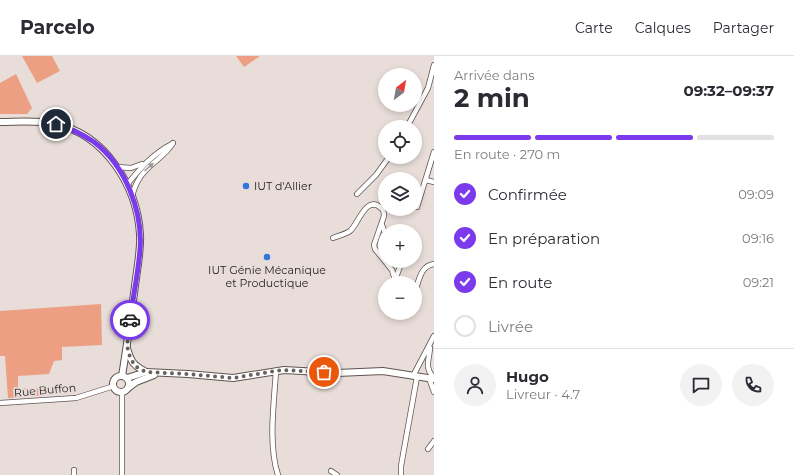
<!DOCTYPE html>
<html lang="fr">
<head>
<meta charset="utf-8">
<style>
  :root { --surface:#fff; --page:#f2f2f3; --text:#2b2b33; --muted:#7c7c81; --line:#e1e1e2; --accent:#7c3aed }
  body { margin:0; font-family:Montserrat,sans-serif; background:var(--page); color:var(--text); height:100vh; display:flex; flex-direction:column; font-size:15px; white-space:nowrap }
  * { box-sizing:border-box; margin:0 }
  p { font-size:13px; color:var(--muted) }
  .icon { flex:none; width:22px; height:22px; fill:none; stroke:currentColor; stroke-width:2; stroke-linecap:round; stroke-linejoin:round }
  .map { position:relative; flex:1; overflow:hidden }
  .details { display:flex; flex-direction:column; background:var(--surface); width:360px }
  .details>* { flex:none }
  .needle { width:26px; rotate:31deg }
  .buttons { position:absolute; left:378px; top:12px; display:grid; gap:8px }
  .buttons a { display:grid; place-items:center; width:44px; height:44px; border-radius:50%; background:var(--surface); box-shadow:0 2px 6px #0003; font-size:20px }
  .pin { position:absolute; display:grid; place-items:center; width:34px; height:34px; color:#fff; margin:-17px; border:2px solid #fff; border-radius:50%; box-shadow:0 1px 4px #0007 }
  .courier { position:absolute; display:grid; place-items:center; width:40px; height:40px; margin:-20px; border:3px solid #7c3aed; border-radius:50%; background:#fff; color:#222; box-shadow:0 1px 5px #0007 }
  .head em { font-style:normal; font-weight:700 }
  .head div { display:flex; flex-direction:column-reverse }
  .head { display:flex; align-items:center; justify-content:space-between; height:68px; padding:0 20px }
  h1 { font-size:26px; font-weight:700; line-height:30px }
  .bar { display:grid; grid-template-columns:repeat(4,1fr); gap:6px 4px; align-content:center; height:48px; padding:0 20px }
  .bar i { height:5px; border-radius:3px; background:var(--line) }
  .bar .on { background:var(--accent) }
  .bar p { grid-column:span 4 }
  .line { display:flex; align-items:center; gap:10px; padding:0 20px; border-top:1px solid var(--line) }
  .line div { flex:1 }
  .round { display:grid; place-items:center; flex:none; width:42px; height:42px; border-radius:21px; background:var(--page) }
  ol { padding:0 20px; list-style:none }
  li { display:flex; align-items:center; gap:12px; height:44px }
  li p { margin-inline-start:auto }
  li .icon { padding:4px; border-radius:50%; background:var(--accent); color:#fff; stroke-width:4 }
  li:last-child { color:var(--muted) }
  li i { width:22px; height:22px; border:2px solid var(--line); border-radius:50% }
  header { display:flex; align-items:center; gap:24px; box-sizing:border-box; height:56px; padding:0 20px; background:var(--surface); border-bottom:1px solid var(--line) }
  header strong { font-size:19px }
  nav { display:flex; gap:22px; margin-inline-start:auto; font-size:14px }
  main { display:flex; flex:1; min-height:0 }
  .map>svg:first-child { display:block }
  .green { fill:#ed9f84 }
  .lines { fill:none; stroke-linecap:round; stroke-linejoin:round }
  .street-casing { stroke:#5e5451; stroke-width:6 }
  .secondary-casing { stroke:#5e5451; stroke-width:8 }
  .street { stroke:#fff; stroke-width:4.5 }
  .secondary { stroke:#fff; stroke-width:6 }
  .oneway { fill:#9c9a99 }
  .done { stroke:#67615f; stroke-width:4; stroke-dasharray:0 7.2 }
  .route { stroke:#7c3aed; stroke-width:5 }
  .poi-dot { fill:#3573e1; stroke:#e8ddd9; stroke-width:1.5 }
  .labels { text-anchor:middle; stroke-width:3.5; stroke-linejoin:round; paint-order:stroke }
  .poi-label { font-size:11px; fill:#221e1d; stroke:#e8ddd9; text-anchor:start }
  .street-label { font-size:11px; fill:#221e1d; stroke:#e8ddd9 }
</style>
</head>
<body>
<header>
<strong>Parcelo</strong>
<nav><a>Carte</a><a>Calques</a><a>Partager</a></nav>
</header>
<main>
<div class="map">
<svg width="434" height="419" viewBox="0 0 434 419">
  <rect width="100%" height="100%" fill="#e8ddd9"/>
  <g class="green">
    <polygon points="22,0 52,0 60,15 37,27"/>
    <polygon points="236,0 260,0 244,11"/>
    <polygon points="16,18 32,52 27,58 0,58 0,27"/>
    <polygon points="101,248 102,289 62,291 62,304 54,305 49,318 18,320 18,332 44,333 44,339 8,342 5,300 0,300 0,255"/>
  </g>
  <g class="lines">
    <g class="street-casing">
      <g id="street">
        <polyline points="407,71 428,32 434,9"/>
        <polyline points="117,111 131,112 142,108"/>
        <polyline points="426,124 434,126"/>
        <path d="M127 129C140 112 153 98 172 88"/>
        <polyline points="357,138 376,119 389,101"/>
        <path d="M132 140C135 130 138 122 146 114 155 104 165 100 173 87"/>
        <polyline points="417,151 434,96"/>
        <polyline points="382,169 385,177"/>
        <path d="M333 182C338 180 346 178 350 175 358 169 366 138 381 152 384 154 384 157 384 160L374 189 375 193 392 214 395 224"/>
        <polyline points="395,224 402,205"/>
        <path d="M415 236C419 225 420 210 434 208"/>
        <path d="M430 292C429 305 424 311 434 322"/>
        <path d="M276 315C274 347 268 389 278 419"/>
        <polyline points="413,320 434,280"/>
        <polyline points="429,322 434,336"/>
        <polyline points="0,347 76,342 114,330"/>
        <polyline points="428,393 434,385"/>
        <polyline points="74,414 74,419"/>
        <polyline points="331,415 337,419"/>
        <polyline points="122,419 122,336"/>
        <polyline points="401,419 401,410 417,321"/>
      </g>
    </g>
    <g class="secondary-casing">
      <g id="secondary">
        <path d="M0 66C18 66 37 64 55 68 105 78 137 130 140 178 141 195 137 213 135 230 131 260 127 290 122 320"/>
        <path d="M127 292C131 306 133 309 146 316"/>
        <circle cx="121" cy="328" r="8"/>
        <polyline points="127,322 146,316 188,318 233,322 284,314 337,317 383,315 434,323"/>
        <polyline points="128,332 136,326 154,319"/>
      </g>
    </g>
    <use href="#street" class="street"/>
    <use href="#secondary" class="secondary"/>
  </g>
  <defs><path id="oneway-solid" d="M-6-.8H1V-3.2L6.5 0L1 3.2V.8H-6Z"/></defs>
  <use class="oneway" href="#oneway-solid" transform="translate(149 111) rotate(-42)"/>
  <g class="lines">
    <polyline class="done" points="130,264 127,290 130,301 135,310 146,316 188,318 233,322 282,314 324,316"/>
    <path class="route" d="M56 68C70 72 82 78 94 86 126 110 143 156 140 194 138 218 133 241 130 264"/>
  </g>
  <g class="poi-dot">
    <circle cx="246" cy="130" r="4"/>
    <circle cx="267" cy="201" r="4"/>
  </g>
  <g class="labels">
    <g class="poi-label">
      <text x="254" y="134">IUT d'Allier</text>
      <text x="267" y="218" text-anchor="middle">IUT Génie Mécanique<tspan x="267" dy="13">et Productique</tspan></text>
    </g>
    <g class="street-label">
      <text transform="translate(45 334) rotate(-5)" y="4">Rue Buffon</text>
    </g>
  </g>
</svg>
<div class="buttons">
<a><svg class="needle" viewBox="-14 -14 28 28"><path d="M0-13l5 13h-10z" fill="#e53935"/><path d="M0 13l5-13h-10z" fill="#7c7c81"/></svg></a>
<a><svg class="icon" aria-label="locate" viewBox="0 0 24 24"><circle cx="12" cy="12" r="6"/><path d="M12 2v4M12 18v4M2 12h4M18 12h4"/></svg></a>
<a><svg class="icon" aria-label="layers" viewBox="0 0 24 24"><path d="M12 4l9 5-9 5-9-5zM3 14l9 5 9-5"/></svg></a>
<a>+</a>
<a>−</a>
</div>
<div class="pin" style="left:324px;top:316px;background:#ea580c"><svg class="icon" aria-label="bag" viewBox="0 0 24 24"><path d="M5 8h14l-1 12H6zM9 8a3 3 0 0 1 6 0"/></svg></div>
<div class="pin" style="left:56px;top:68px;background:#1f2937"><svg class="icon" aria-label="home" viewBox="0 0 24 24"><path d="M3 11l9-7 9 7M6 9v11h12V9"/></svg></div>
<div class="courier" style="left:130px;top:264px"><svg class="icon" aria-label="car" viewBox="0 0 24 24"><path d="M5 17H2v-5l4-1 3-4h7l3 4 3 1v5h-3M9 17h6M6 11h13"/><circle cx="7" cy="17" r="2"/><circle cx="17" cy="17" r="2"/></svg></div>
</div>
<section class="details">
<div class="head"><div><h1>2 min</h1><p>Arrivée dans</p></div><em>09:32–09:37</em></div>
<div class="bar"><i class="on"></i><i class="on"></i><i class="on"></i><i></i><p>En route · 270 m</p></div>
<ol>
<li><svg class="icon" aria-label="check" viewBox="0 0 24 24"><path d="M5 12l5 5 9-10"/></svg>Confirmée<p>09:09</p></li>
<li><svg class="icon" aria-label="check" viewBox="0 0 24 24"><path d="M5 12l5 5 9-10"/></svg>En préparation<p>09:16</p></li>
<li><svg class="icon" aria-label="check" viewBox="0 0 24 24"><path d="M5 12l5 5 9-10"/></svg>En route<p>09:21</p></li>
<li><i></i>Livrée</li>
</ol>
<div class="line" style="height:72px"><a class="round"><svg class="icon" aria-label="person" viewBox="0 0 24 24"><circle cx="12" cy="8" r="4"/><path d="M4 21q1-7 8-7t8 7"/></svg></a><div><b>Hugo</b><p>Livreur · 4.7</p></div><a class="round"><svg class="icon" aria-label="chat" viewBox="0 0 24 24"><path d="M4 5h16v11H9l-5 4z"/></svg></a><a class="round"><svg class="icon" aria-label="phone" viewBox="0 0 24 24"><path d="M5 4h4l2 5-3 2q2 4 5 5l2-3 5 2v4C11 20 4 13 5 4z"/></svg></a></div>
</section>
</main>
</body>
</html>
